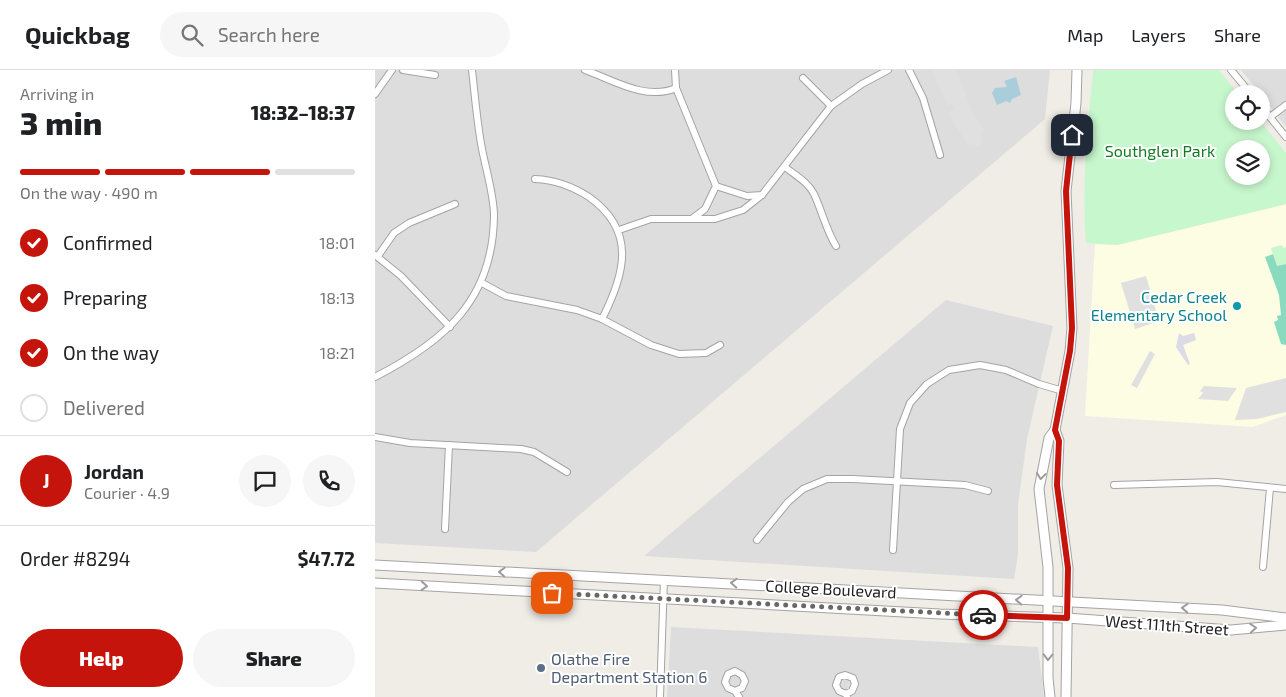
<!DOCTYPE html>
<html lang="en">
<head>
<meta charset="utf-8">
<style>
  :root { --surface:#fff; --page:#f6f6f6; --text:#202124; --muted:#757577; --line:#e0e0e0; --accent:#c5140b }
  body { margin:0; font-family:"Exo 2",sans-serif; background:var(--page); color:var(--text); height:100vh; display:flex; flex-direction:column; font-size:19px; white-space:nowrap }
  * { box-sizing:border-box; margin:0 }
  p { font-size:16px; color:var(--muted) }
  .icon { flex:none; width:28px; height:28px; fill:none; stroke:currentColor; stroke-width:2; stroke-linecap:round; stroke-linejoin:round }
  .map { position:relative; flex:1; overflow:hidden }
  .details { display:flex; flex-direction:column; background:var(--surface); width:375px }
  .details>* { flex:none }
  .fabs { position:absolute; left:850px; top:15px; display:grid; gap:10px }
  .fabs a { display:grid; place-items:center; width:45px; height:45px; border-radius:50%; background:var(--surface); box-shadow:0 2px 8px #0003; font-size:25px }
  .pin { position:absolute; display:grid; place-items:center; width:42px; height:42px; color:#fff; margin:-21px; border-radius:10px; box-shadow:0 2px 8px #0006 }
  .courier { position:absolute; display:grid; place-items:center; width:50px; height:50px; margin:-25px; border:4px solid #c5140b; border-radius:50%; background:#fff; color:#222; box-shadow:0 1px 6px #0007 }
  .headline em { font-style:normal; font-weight:800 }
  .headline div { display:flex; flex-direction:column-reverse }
  .headline { display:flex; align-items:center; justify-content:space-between; height:85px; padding:0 20px }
  h1 { font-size:32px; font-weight:800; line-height:38px }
  .bar { display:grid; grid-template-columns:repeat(4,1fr); gap:8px 5px; align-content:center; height:60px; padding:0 20px }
  .bar i { height:6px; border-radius:4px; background:var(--line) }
  .bar .selected { background:var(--accent) }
  .bar p { grid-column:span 4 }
  .line { display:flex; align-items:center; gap:12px; padding:0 20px; border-top:1px solid var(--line) }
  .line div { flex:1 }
  .round { display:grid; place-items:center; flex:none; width:52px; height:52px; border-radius:26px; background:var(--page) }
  ol { padding:0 20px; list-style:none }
  li { display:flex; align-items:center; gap:15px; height:55px }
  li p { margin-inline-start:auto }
  li .icon { padding:5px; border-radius:50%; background:var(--accent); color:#fff; stroke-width:4 }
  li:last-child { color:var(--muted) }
  li i { width:28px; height:28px; border:2px solid var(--line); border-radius:50% }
  .action { display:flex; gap:10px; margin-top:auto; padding:10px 20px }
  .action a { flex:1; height:58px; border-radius:30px; background:var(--accent); color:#fff; font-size:20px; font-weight:800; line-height:58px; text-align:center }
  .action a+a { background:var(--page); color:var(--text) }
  header { display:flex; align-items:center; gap:30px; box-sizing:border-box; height:70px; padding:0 25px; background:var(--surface); border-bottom:1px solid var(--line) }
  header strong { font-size:24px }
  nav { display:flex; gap:28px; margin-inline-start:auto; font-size:18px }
  .search { width:350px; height:45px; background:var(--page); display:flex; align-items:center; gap:12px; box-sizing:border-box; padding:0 18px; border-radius:28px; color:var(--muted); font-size:19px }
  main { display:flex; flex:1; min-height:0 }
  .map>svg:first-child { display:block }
  .residential { fill:#dedddd }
  .education { fill:#fcfde2 }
  .park { fill:#c7f7cd; fill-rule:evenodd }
  .pitch { fill:#89dabf }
  .parking { fill:#e0e0e0 }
  .plaza { fill:#dcdbe6 }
  .water { fill:#aacddb }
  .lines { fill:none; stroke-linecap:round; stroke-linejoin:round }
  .minor-casing { stroke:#a4a4a4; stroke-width:8 }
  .tertiary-casing { stroke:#a4a4a4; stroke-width:11 }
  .minor { stroke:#fff; stroke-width:6 }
  .tertiary { stroke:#fff; stroke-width:9 }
  .oneway { stroke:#9b9b9b }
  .done { stroke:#696866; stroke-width:5; stroke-dasharray:0 9 }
  .route { stroke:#c5140b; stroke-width:6 }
  .culture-dot { fill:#0f9aa8; stroke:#fff; stroke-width:2 }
  .service-dot { fill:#5c6f8a; stroke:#fff; stroke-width:2 }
  .labels { text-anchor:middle; stroke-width:4; stroke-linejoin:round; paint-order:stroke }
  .park-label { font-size:16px; fill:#127a20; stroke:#fff }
  .culture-label { font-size:16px; fill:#0d838f; stroke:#fff; text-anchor:end }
  .street-label { font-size:16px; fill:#202020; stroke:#fff }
  .service-label { font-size:16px; fill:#4e5e75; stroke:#fff; text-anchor:start }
</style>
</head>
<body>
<header>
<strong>Quickbag</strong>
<div class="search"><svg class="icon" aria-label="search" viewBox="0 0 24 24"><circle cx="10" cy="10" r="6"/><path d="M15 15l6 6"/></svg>Search here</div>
<nav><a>Map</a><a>Layers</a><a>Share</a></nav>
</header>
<main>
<section class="details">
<div class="headline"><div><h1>3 min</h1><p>Arriving in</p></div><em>18:32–18:37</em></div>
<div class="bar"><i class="selected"></i><i class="selected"></i><i class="selected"></i><i></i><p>On the way · 490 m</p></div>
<ol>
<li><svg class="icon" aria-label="check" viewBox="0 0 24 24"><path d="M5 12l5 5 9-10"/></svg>Confirmed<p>18:01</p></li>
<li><svg class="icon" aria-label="check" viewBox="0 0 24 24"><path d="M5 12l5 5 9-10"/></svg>Preparing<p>18:13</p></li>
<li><svg class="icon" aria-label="check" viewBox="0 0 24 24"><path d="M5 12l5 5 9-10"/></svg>On the way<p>18:21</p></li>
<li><i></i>Delivered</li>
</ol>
<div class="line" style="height:90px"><b class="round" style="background:var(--accent);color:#fff">J</b><div><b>Jordan</b><p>Courier · 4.9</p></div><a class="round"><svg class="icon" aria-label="chat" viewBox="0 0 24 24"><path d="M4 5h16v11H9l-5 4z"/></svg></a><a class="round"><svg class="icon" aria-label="phone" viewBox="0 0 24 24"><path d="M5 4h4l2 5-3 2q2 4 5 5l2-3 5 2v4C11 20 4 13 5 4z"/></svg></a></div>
<div class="line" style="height:65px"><div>Order #8294</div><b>$47.72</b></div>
<div class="action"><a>Help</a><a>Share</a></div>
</section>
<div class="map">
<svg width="911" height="627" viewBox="0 0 911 627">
  <rect width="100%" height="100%" fill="#f0ede7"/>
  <g class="residential">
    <polygon points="0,0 675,0 670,49 161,482 0,473"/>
    <polygon points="866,0 911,0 911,57 886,24"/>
    <polygon points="571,230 678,256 652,369 643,435 643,485 639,509 269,486"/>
    <polygon points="296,557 663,577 669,627 292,627"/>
  </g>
  <polygon class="education" points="911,134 911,345 878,357 710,346 720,174 742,175"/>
  <g class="park">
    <path d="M718 0H844L863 24H859V51H885L911 83V134L742 175 711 173C706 115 713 58 718 0ZM859 79H886V106H859Z"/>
    <polygon points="907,175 908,178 911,177 911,194 902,196 896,178"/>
  </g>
  <polygon class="pitch" points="898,184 902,196 911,194 911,275 906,274 899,252 903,250 902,246 906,245 904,225 890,187"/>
  <g class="parking">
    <polygon points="556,0 582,0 597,42 610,60 605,65 609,72 603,77 599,73 594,76 579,54 574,42 579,40 577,34 573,36"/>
    <polygon points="771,206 784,251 760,259 746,213"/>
    <polygon points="775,281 780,284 762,318 756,315"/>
    <polygon points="911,308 911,342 882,349 860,350 871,318"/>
    <polygon points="829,316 862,318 853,331 823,329 828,323 825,321"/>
  </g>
  <polygon class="plaza" points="804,263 808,266 819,263 821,270 808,275 815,294 813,295 801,277"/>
  <polygon class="water" points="641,7 646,25 637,29 635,33 631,31 622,35 617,23 620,18 632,17 629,11"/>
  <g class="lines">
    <g class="minor-casing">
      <g id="minor">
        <polyline points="28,0 60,5"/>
        <path d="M210 0C238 10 271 31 301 18"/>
        <polyline points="300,0 301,18 341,116 372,126 387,125"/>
        <polyline points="534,0 548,28 565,85"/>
        <polyline points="856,0 876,24"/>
        <polyline points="428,8 456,36"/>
        <polyline points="0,24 17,0"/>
        <polyline points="886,36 911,67"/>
        <polyline points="895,47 911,35"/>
        <path d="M410 97C420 105 433 112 439 124 447 141 451 160 461 176"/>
        <path d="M160 109C180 110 197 116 214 127 262 161 250 204 227 249"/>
        <polyline points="318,148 330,139 341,116"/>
        <polyline points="244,160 276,149 340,149 368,140 387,125 456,36 487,14 513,0"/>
        <polyline points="0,185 26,206 75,257"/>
        <polyline points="3,186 19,163 34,153 80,134"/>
        <polyline points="107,213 131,226 202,240 227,249 276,275 304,284 331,283 345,275"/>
        <path d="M0 307C70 271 118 230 119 146 119 125 111 100 107 79 102 53 100 26 97 0"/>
        <polyline points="0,367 35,373 146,379 159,382 192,402"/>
        <polyline points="739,415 842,412 911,419"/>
        <polyline points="70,459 74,375"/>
        <polyline points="382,470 413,432 428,419 452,409 478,409 590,415 613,421"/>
        <polyline points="518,480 525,359 535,333 552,314 574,300 605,295 631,300 664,314 688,321"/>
        <polyline points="888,497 895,418"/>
        <polyline points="360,621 367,618 370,611 367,605 360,601 353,604 350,612 353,618 360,621 364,627"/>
        <polyline points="471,624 477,621 480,614 478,608 470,605 464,607 461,615 464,621 471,624 472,627"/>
        <polyline points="285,627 289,509"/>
      </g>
    </g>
    <g class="tertiary-casing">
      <g id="tertiary">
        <polyline points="0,495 847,540 911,548"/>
        <polyline points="0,513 565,544 692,548 856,560 911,555"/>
        <polyline points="675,627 673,608 673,497 664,419 674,368 680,360"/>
        <polyline points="691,627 693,498 682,415 684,371 680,360 695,281 697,258 691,121 701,33 702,0"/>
      </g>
    </g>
    <use href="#minor" class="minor"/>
    <use href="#tertiary" class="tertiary"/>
  </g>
  <defs><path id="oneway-chevron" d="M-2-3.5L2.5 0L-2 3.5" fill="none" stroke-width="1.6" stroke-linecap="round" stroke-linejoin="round" transform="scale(1.25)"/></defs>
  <g class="oneway">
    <use href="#oneway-chevron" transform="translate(666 406) rotate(97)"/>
    <use href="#oneway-chevron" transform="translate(127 502) rotate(-177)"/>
    <use href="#oneway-chevron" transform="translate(359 513) rotate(-177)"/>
    <use href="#oneway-chevron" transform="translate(49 516) rotate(3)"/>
    <use href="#oneway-chevron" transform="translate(644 530) rotate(-177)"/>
    <use href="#oneway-chevron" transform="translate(810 538) rotate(-177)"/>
    <use href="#oneway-chevron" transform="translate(878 558) rotate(-5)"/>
    <use href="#oneway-chevron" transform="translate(673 587) rotate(91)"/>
  </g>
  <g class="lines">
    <polyline class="done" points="177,523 608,545"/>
    <polyline class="route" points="608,545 692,548 693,498 682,415 684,371 680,360 695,281 697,258 691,121 697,65"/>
  </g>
  <circle class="culture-dot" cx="862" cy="236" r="5"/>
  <circle class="service-dot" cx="166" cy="598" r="5"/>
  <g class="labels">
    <g class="park-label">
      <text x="785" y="87">Southglen Park</text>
    </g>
    <g class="culture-label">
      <text x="852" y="233">Cedar Creek<tspan x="852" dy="18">Elementary School</tspan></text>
    </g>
    <g class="street-label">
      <text transform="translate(456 519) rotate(3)" y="6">College Boulevard</text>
      <text transform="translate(792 555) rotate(4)" y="6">West 111th Street</text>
    </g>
    <g class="service-label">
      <text x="176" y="595">Olathe Fire<tspan x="176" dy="18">Department Station 6</tspan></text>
    </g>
  </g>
</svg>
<div class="fabs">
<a><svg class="icon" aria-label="locate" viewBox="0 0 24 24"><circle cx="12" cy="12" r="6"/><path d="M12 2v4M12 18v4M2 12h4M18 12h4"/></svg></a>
<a><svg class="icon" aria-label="layers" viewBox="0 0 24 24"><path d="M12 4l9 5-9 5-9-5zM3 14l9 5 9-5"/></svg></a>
</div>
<div class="pin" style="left:177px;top:523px;background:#ea580c"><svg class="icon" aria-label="bag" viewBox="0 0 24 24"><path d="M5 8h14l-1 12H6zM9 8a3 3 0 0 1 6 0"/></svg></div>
<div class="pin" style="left:697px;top:65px;background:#1f2937"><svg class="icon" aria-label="home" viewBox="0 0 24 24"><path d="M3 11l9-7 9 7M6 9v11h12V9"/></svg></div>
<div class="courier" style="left:608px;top:545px"><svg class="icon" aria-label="car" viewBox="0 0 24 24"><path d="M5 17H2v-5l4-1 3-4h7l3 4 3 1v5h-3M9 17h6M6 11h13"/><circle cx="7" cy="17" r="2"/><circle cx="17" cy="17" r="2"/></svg></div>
</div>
</main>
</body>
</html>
